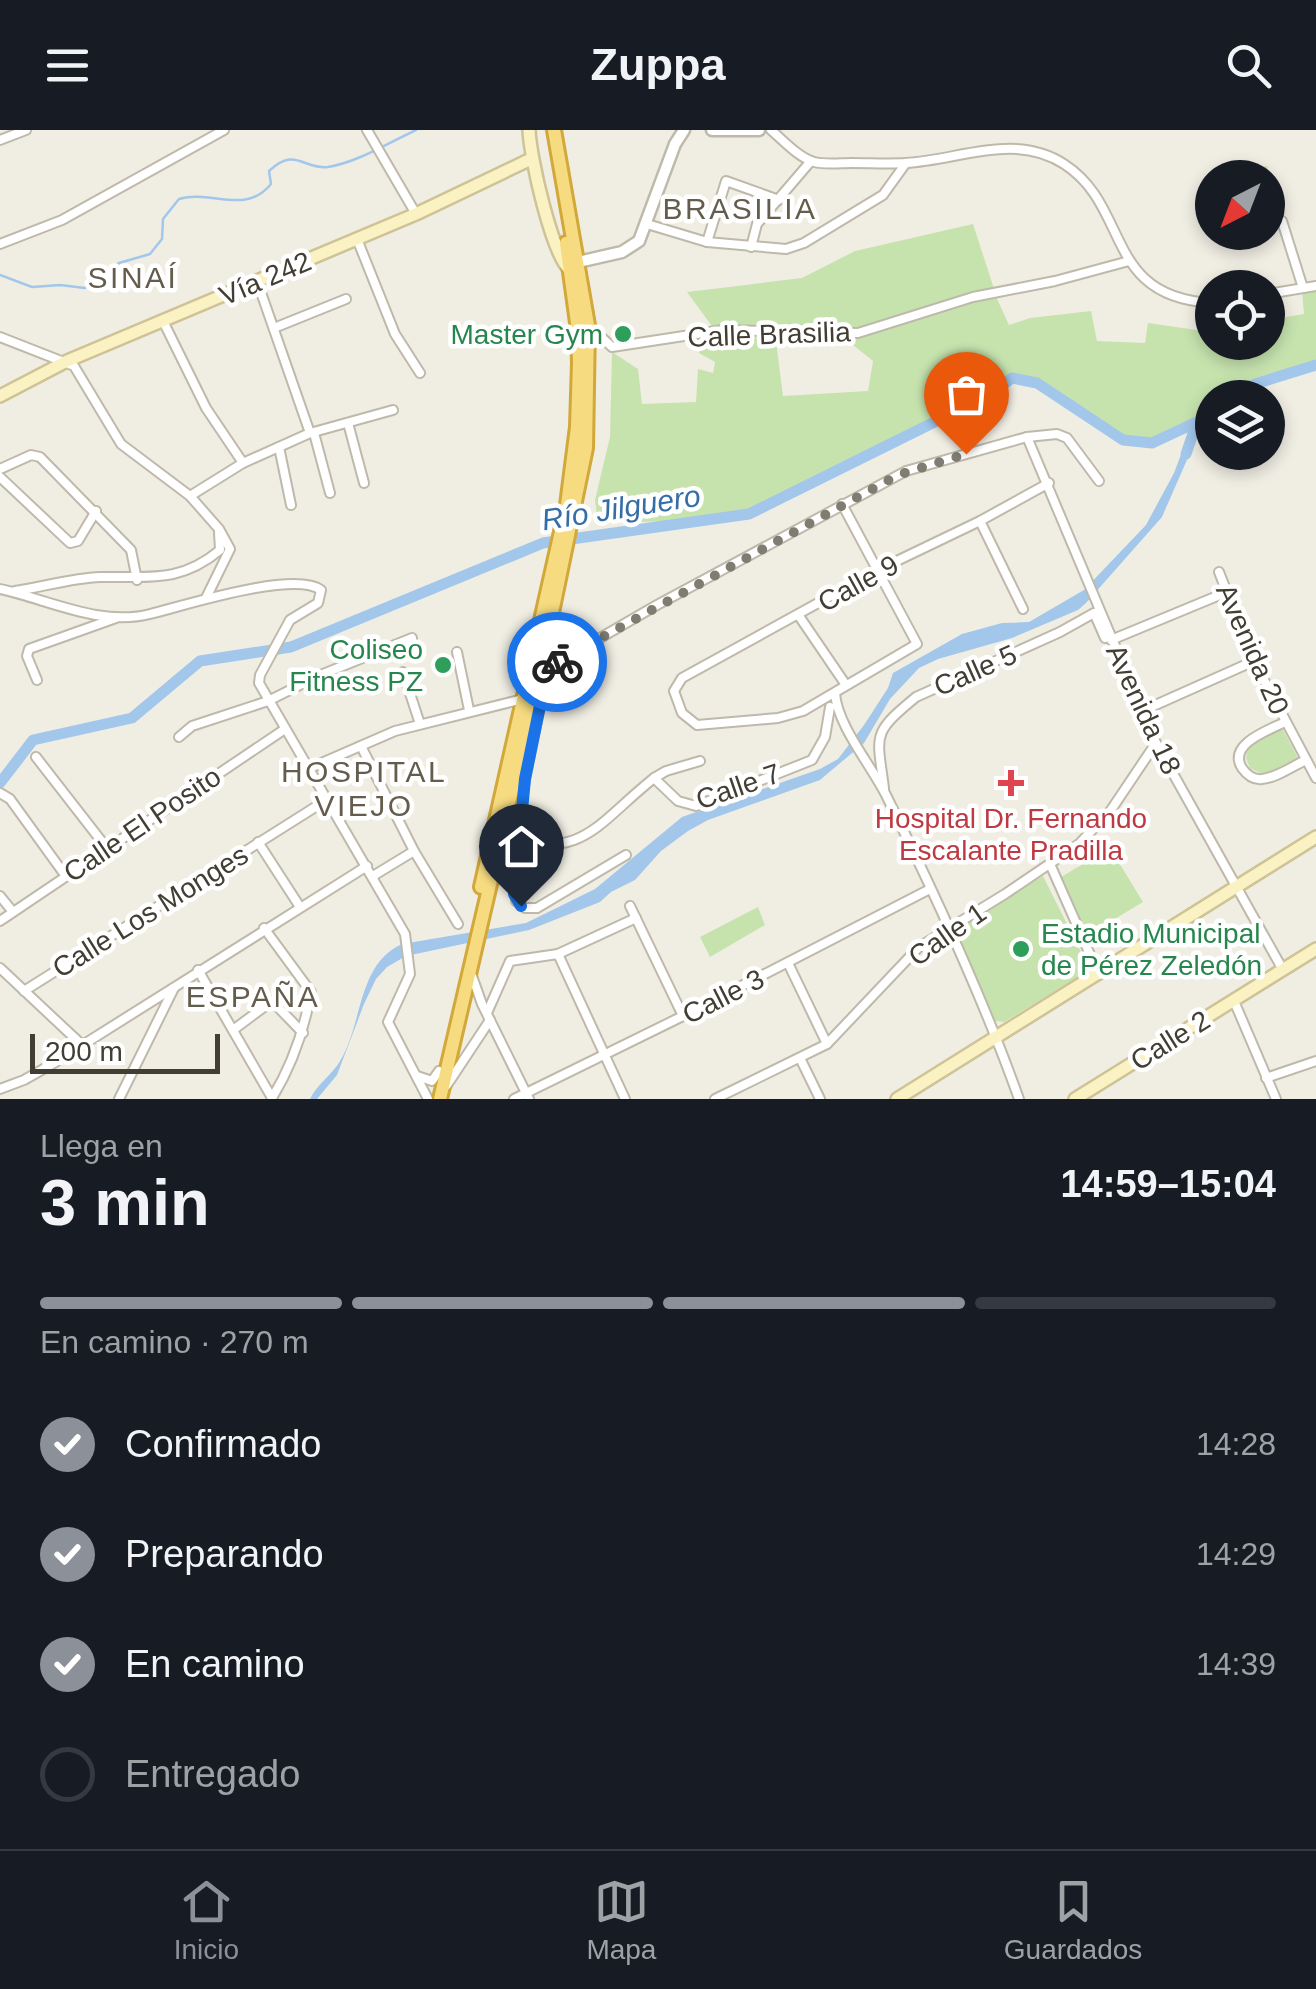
<!DOCTYPE html>
<html lang="es">
<head>
<meta charset="utf-8">
<style>
  :root { --surface:#171b24; --page:#20242c; --text:#f1f3f6; --muted:#9ea1a6; --line:#363941; --accent:#8c9099 }
  body { margin:0; font-family:Helvetica,sans-serif; background:var(--page); color:var(--text); height:100vh; display:flex; flex-direction:column; font-size:38px; white-space:nowrap }
  * { box-sizing:border-box; margin:0 }
  p { font-size:32px; color:var(--muted) }
  .icon { flex:none; width:55px; height:55px; fill:none; stroke:currentColor; stroke-width:2; stroke-linecap:round; stroke-linejoin:round }
  .map { position:relative; height:969px; overflow:hidden }
  .panel { display:flex; flex-direction:column; background:var(--surface); flex:1 }
  .panel>* { flex:none }
  .needle { width:65px; rotate:222deg }
  .buttons { position:absolute; left:1195px; top:30px; display:grid; gap:20px }
  .buttons a { display:grid; place-items:center; width:90px; height:90px; border-radius:50%; background:var(--surface); box-shadow:0 5px 15px #0003; font-size:50px }
  .scale { position:absolute; left:30px; bottom:25px; width:190px; box-sizing:border-box; padding-left:10px; border:5px solid #423e34; border-top:0; font-size:28px; line-height:35px; white-space:nowrap; color:#423e34; -webkit-text-stroke:8px #fff; paint-order:stroke }
  .pin { position:absolute; display:grid; place-items:center; width:85px; height:85px; color:#fff; margin:-102px -42px; border-radius:50% 50% 50% 0; rotate:-45deg; box-shadow:0 0 10px #0007 }
  .pin .icon { rotate:45deg }
  .courier { position:absolute; display:grid; place-items:center; width:100px; height:100px; margin:-50px; border:8px solid #1a73e8; border-radius:50%; background:#fff; color:#222; box-shadow:0 2px 12px #0007 }
  .head em { font-style:normal; font-weight:700 }
  .head div { display:flex; flex-direction:column-reverse }
  .head { display:flex; align-items:center; justify-content:space-between; height:170px; padding:0 40px }
  h1 { font-size:65px; font-weight:700; line-height:75px }
  .bar { display:grid; grid-template-columns:repeat(4,1fr); gap:15px 10px; align-content:center; height:120px; padding:0 40px }
  .bar i { height:12px; border-radius:8px; background:var(--line) }
  .bar .active { background:var(--accent) }
  .bar p { grid-column:span 4 }
  ol { padding:0 40px; list-style:none }
  li { display:flex; align-items:center; gap:30px; height:110px }
  li p { margin-inline-start:auto }
  li .icon { padding:10px; border-radius:50%; background:var(--accent); color:#fff; stroke-width:4 }
  li:last-child { color:var(--muted) }
  li i { width:55px; height:55px; border:5px solid var(--line); border-radius:50% }
  header { display:flex; justify-content:space-between; align-items:center; height:130px; padding:0 40px; background:var(--surface); font-size:45px; font-weight:700 }
  .tab-bar { display:flex; justify-content:space-around; align-items:center; height:140px; border-top:2px solid var(--line); background:var(--surface); font-size:28px; color:var(--muted) }
  .tab-bar a { display:grid; justify-items:center; gap:5px }
  .tab-bar .active { color:var(--accent) }
  .map>svg:first-child { display:block }
  .green { fill:#c6e3ae; fill-rule:evenodd }
  .water { fill:#a2c7eb }
  .lines { fill:none; stroke-linecap:round; stroke-linejoin:round }
  .stream { stroke:#a2c7eb; stroke-width:2.5 }
  .river { stroke:#a2c7eb; stroke-width:11 }
  .minor-casing { stroke:#beb9aa; stroke-width:12 }
  .tertiary-casing { stroke:#beb9aa; stroke-width:15 }
  .secondary-casing { stroke:#cec396; stroke-width:16 }
  .trunk-casing { stroke:#d2a83b; stroke-width:18 }
  .minor { stroke:#fff; stroke-width:8 }
  .tertiary { stroke:#fff; stroke-width:10 }
  .secondary { stroke:#fbf2c3; stroke-width:11 }
  .trunk { stroke:#f6db80; stroke-width:12 }
  .done { stroke:#7f7c71; stroke-width:10; stroke-dasharray:0 18 }
  .route { stroke:#1a73e8; stroke-width:12 }
  .leisure-dot { fill:#2e9e5b; stroke:#fff; stroke-width:4 }
  .health-dot { fill:#e0444e; stroke:#fff; stroke-width:4 }
  .labels { text-anchor:middle; stroke-width:9; stroke-linejoin:round; paint-order:stroke }
  .street-label { font-size:28px; fill:#423e34; stroke:#fff }
  .leisure-label { font-size:28px; fill:#27864d; stroke:#fff; text-anchor:end }
  .health-label { font-size:28px; fill:#be3a42; stroke:#fff }
  .neighbourhood-label { font-size:30px; letter-spacing:2.5px; fill:#645c4c; stroke:#fff }
  .water-label { font-size:30px; font-style:italic; fill:#356da6; stroke:#fff }
</style>
</head>
<body>
<header><svg class="icon" aria-label="menu" viewBox="0 0 24 24"><path d="M4 6h16M4 12h16M4 18h16"/></svg>Zuppa<svg class="icon" aria-label="search" viewBox="0 0 24 24"><circle cx="10" cy="10" r="6"/><path d="M15 15l6 6"/></svg></header>
<div class="map">
<svg width="1316" height="969" viewBox="0 0 1316 969">
  <rect width="100%" height="100%" fill="#f0eee3"/>
  <g class="green">
    <polygon points="1267,36 1279,91 1268,93 1268,48 1230,47 1229,44"/>
    <path d="M973 94 998 171 1009 195 1030 188 1091 181 1097 211 1145 213 1148 193 1197 200 1212 198V212H1268V190L1304 184 1302 161 1316 160V234L1255 254 1230 267 1212 268V280L1197 292 1152 313 1130 311 1039 254 1012 248 987 266 749 384 710 389 598 394 595 370 610 307 612 222 638 239 642 274 696 272 698 239 713 243 715 232 699 223 700 206 717 203 687 162 802 148 855 121ZM774 196 833 199 873 231 868 261 783 266Z"/>
    <polygon points="1282,598 1298,628 1264,645 1250,638 1246,628 1248,618"/>
    <polygon points="1110,718 1143,772 1088,805 1061,747"/>
    <polygon points="1043,746 1087,834 1085,843 1004,892 995,891 955,803 957,797"/>
    <polygon points="758,777 765,795 710,827 700,807"/>
  </g>
  <path class="water" d="M1192 310 1193 316 1162 387 1086 473 1078 480 1012 508 938 529 919 538 890 569 864 613 820 650 708 690 688 701 661 721 635 750 611 762 600 772 529 800 406 826 387 837 376 849 364 874 337 945 317 969H310C318 953 332 945 340 931 363 894 357 834 402 814L526 793 595 759 682 687 820 639 838 629 864 595 888 558 893 543 962 504 1002 493 1029 492 1084 460 1146 395 1174 343 1185 314Z"/>
  <g class="lines">
    <path class="stream" d="M0 145 32 157 60 155 85 158 102 149 119 133 150 124 162 109 163 89 179 69C211 59 245 86 271 54L269 41C296 16 303 40 328 37 358 32 388 13 416 0"/>
    <g class="river">
      <polyline points="1230,268 1255,254 1316,235"/>
      <polyline points="1186,324 1197,292 1212,280"/>
      <polyline points="0,653 33,610 132,588 200,531 291,517 543,413 749,384 987,266 1012,248 1037,253 1123,310 1152,313 1197,292"/>
    </g>
    <g class="minor-casing">
      <g id="minor">
        <polyline points="367,0 416,84"/>
        <path d="M771 0C784 11 798 27 814 32 826 35 840 33 852 33 870 33 889 34 906 33 959 30 1015 2 1064 34 1131 77 1103 167 1212 173"/>
        <polyline points="0,10 26,0"/>
        <polyline points="1282,91 1303,158"/>
        <polyline points="647,94 707,112 786,119 804,113 883,65 906,33"/>
        <polyline points="357,109 395,204 420,243"/>
        <polyline points="707,112 726,51 779,70"/>
        <polyline points="0,114 62,90 224,0"/>
        <polyline points="751,117 757,94 811,31"/>
        <polyline points="257,151 310,303"/>
        <polyline points="1268,164 1316,156"/>
        <polyline points="163,191 206,278 243,333"/>
        <polyline points="588,195 612,217 723,200 858,203 973,167 1055,151 1129,131"/>
        <polyline points="274,198 346,169"/>
        <polyline points="0,207 74,236 121,314 190,366 219,399 230,419 206,468"/>
        <polyline points="348,293 364,353"/>
        <polyline points="314,303 330,363"/>
        <polyline points="1027,307 1156,613 1283,840"/>
        <polyline points="279,317 291,375"/>
        <polyline points="0,339 31,325 40,327 131,420 137,450"/>
        <polyline points="0,347 70,413 78,411 96,381"/>
        <polyline points="190,366 243,333 310,303 393,280"/>
        <polyline points="842,374 917,514 803,581 778,588 697,595 682,583 674,561 682,548 878,440 980,391 1049,353"/>
        <polyline points="980,391 1023,479"/>
        <polyline points="1219,442 1254,531 1316,648"/>
        <path d="M0 459C47 469 100 497 150 484 183 476 294 440 321 460L318 473 290 490 260 545 259 553 405 804 410 844 388 892 428 969"/>
        <path d="M15 461C43 457 72 448 100 447 148 446 179 454 220 420L219 403"/>
        <polyline points="799,486 846,555"/>
        <polyline points="1111,510 1227,462"/>
        <polyline points="457,522 469,580"/>
        <polyline points="542,531 562,530 657,475 906,341 1027,307 1057,304 1067,308 1099,351"/>
        <polyline points="549,533 525,649 516,715 516,771 525,778 537,778 626,725"/>
        <polyline points="403,542 420,594"/>
        <polyline points="37,550 27,526 29,519 116,488"/>
        <path d="M835 563C837 595 871 635 886 665 935 764 982 865 1019 969"/>
        <polyline points="1142,581 1254,531"/>
        <path d="M1285 592C1269 600 1227 614 1242 638 1247 645 1254 650 1262 649 1276 648 1293 636 1306 630"/>
        <polyline points="179,607 192,596 268,571 318,546 412,508"/>
        <polyline points="361,616 414,721 458,794"/>
        <polyline points="36,627 106,717"/>
        <polyline points="310,638 395,601 523,569"/>
        <polyline points="654,648 678,671 696,676 812,630 825,607 830,577"/>
        <path d="M884 658C877 604 871 604 916 567L1060 502 1094 483 1105 508"/>
        <polyline points="0,663 10,669 65,745"/>
        <polyline points="258,712 300,777"/>
        <path d="M500 712C588 726 592 698 654 648L666 641 700 631"/>
        <polyline points="1050,734 1099,845"/>
        <polyline points="373,746 414,721"/>
        <polyline points="0,766 13,782"/>
        <polyline points="630,776 683,886"/>
        <polyline points="0,791 285,599"/>
        <polyline points="558,824 625,969"/>
        <polyline points="788,833 827,914"/>
        <polyline points="0,838 81,914"/>
        <path d="M198 840 272 968C293 934 304 901 311 862L264 798"/>
        <polyline points="472,846 482,874 529,969"/>
        <polyline points="24,861 328,669"/>
        <polyline points="1234,871 1276,969"/>
        <polyline points="487,883 510,831 558,824 636,788"/>
        <polyline points="233,900 272,871 303,903"/>
        <polyline points="800,928 820,969"/>
        <polyline points="417,946 432,951 439,941"/>
        <polyline points="1266,948 1316,931"/>
        <polyline points="447,955 490,890"/>
        <polyline points="0,959 24,950 54,933 367,736"/>
        <polyline points="119,969 174,858"/>
        <polyline points="514,969 683,886 930,759"/>
        <polyline points="715,969 827,914 919,817 1005,764 1079,714 1111,680 1156,613"/>
      </g>
    </g>
    <g class="tertiary-casing">
      <g id="tertiary">
        <polyline points="712,0 759,0"/>
        <polyline points="578,132 622,122 639,111 675,14 684,0"/>
      </g>
    </g>
    <g class="secondary-casing">
      <g id="secondary">
        <path d="M529 0C530 27 552 125 570 140"/>
        <polyline points="0,266 67,231 416,84 531,29"/>
        <polyline points="897,969 1316,707"/>
        <polyline points="1075,969 1316,819"/>
      </g>
    </g>
    <g class="trunk-casing">
      <g id="trunk">
        <polyline points="481,757 567,375 577,297 579,233 578,200 566,113"/>
        <polyline points="440,969 542,531 586,318 588,195 554,0"/>
      </g>
    </g>
    <use href="#minor" class="minor"/>
    <use href="#tertiary" class="tertiary"/>
    <use href="#secondary" class="secondary"/>
    <use href="#trunk" class="trunk"/>
  </g>
  <g class="lines">
    <polyline class="done" points="557,532 898,345 966,324"/>
    <polyline class="route" points="521,776 514,764 525,649 549,532 557,532"/>
  </g>
  <g class="leisure-dot">
    <circle cx="623" cy="204" r="10"/>
    <circle cx="443" cy="535" r="10"/>
    <circle cx="1021" cy="819" r="10"/>
  </g>
  <path class="health-dot" d="M1006 638h10v10h10v10h-10v10h-10v-10h-10v-10h10z"/>
  <g class="labels">
    <g class="street-label">
      <text transform="translate(265 148) rotate(-23)" y="10">Vía 242</text>
      <text transform="translate(769 204) rotate(-2)" y="10">Calle Brasilia</text>
      <text transform="translate(858 453) rotate(-29)" y="10">Calle 9</text>
      <text transform="translate(1253 519) rotate(66)" y="10">Avenida 20</text>
      <text transform="translate(975 540) rotate(-24)" y="10">Calle 5</text>
      <text transform="translate(1144 579) rotate(65)" y="10">Avenida 18</text>
      <text transform="translate(738 656) rotate(-19)" y="10">Calle 7</text>
      <text transform="translate(142 694) rotate(-34)" y="10">Calle El Posito</text>
      <text transform="translate(150 781) rotate(-32)" y="10">Calle Los Monges</text>
      <text transform="translate(947 804) rotate(-35)" y="10">Calle 1</text>
      <text transform="translate(723 866) rotate(-27)" y="10">Calle 3</text>
      <text transform="translate(1170 910) rotate(-32)" y="10">Calle 2</text>
    </g>
    <g class="leisure-label">
      <text x="603" y="214">Master Gym</text>
      <text x="423" y="529">Coliseo<tspan x="423" dy="32">Fitness PZ</tspan></text>
      <text x="1041" y="813" text-anchor="start">Estadio Municipal<tspan x="1041" dy="32">de Pérez Zeledón</tspan></text>
    </g>
    <g class="health-label">
      <text x="1011" y="698">Hospital Dr. Fernando<tspan x="1011" dy="32">Escalante Pradilla</tspan></text>
    </g>
    <g class="neighbourhood-label">
      <text x="740" y="89">BRASILIA</text>
      <text x="133" y="158">SINAÍ</text>
      <text x="364" y="652">HOSPITAL<tspan x="364" dy="34">VIEJO</tspan></text>
      <text x="253" y="877">ESPAÑA</text>
    </g>
    <g class="water-label">
      <text transform="translate(621 378) rotate(-9)" y="10">Río Jilguero</text>
    </g>
  </g>
</svg>
<div class="buttons">
<a><svg class="needle" viewBox="-14 -14 28 28"><path d="M0-13l5 13h-10z" fill="#e53935"/><path d="M0 13l5-13h-10z" fill="#9ea1a6"/></svg></a>
<a><svg class="icon" aria-label="locate" viewBox="0 0 24 24"><circle cx="12" cy="12" r="6"/><path d="M12 2v4M12 18v4M2 12h4M18 12h4"/></svg></a>
<a><svg class="icon" aria-label="layers" viewBox="0 0 24 24"><path d="M12 4l9 5-9 5-9-5zM3 14l9 5 9-5"/></svg></a>
</div>
<div class="scale">200 m</div>
<div class="pin" style="left:966px;top:324px;background:#ea580c"><svg class="icon" aria-label="bag" viewBox="0 0 24 24"><path d="M5 8h14l-1 12H6zM9 8a3 3 0 0 1 6 0"/></svg></div>
<div class="pin" style="left:521px;top:776px;background:#1f2937"><svg class="icon" aria-label="home" viewBox="0 0 24 24"><path d="M3 11l9-7 9 7M6 9v11h12V9"/></svg></div>
<div class="courier" style="left:557px;top:532px"><svg class="icon" aria-label="bike" viewBox="0 0 24 24"><circle cx="6" cy="16" r="4"/><circle cx="18" cy="16" r="4"/><path d="M6 16l4-8h5l3 8M10 8l3 8H6M13 5h3"/></svg></div>
</div>
<section class="panel">
<div class="head"><div><h1>3 min</h1><p>Llega en</p></div><em>14:59–15:04</em></div>
<div class="bar"><i class="active"></i><i class="active"></i><i class="active"></i><i></i><p>En camino · 270 m</p></div>
<ol>
<li><svg class="icon" aria-label="check" viewBox="0 0 24 24"><path d="M5 12l5 5 9-10"/></svg>Confirmado<p>14:28</p></li>
<li><svg class="icon" aria-label="check" viewBox="0 0 24 24"><path d="M5 12l5 5 9-10"/></svg>Preparando<p>14:29</p></li>
<li><svg class="icon" aria-label="check" viewBox="0 0 24 24"><path d="M5 12l5 5 9-10"/></svg>En camino<p>14:39</p></li>
<li><i></i>Entregado</li>
</ol>
</section>
<nav class="tab-bar">
<a class="active"><svg class="icon" aria-label="home" viewBox="0 0 24 24"><path d="M3 11l9-7 9 7M6 9v11h12V9"/></svg>Inicio</a>
<a><svg class="icon" aria-label="map" viewBox="0 0 24 24"><path d="M3 6l6-2 6 2 6-2v14l-6 2-6-2-6 2zM9 4v14M15 6v14"/></svg>Mapa</a>
<a><svg class="icon" aria-label="saved" viewBox="0 0 24 24"><path d="M7 4h10v16l-5-4-5 4z"/></svg>Guardados</a>
</nav>
</body>
</html>
